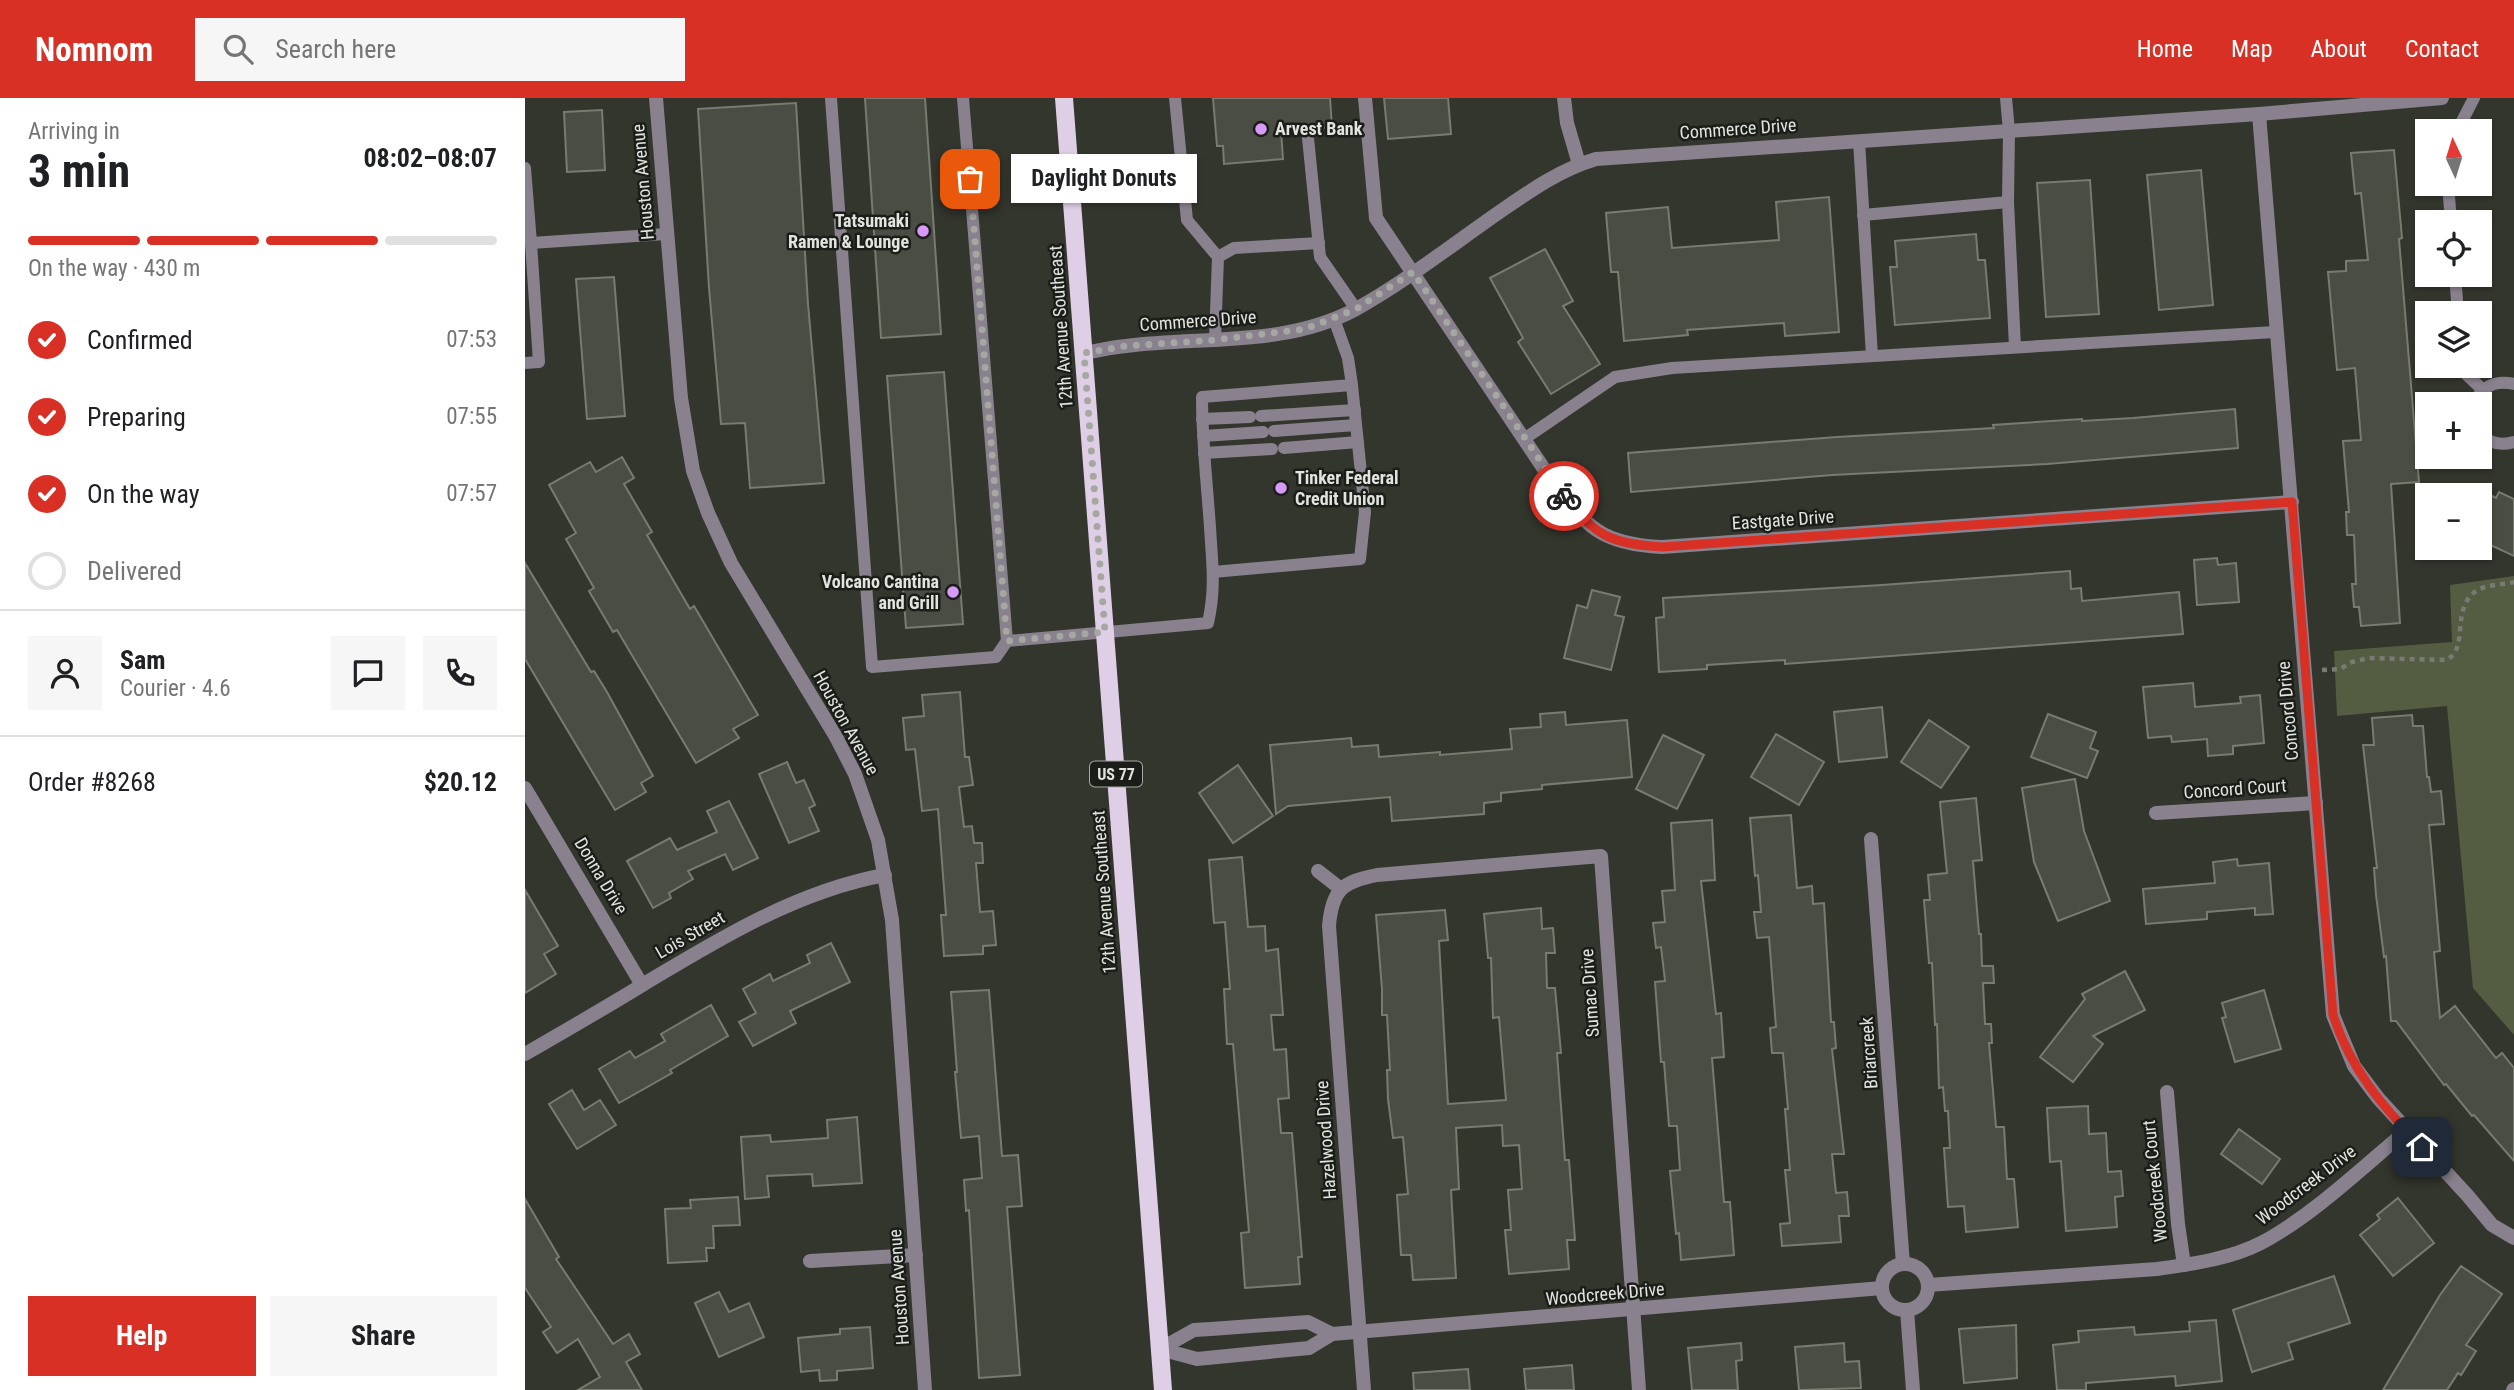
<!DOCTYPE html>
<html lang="en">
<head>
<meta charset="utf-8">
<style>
  :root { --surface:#fff; --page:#f6f6f6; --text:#202124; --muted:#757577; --line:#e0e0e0; --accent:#d93025 }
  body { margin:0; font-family:"Roboto Condensed",sans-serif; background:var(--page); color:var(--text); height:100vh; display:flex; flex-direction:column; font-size:26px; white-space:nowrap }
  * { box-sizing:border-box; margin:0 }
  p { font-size:23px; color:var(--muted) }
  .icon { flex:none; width:38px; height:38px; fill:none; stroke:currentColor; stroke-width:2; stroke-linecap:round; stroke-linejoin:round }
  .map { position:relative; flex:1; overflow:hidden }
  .details { display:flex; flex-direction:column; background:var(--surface); width:525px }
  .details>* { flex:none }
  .needle { width:46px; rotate:356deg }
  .fabs { position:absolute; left:1890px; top:21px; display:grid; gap:14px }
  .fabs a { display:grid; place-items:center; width:77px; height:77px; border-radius:0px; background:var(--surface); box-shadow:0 2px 5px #0004; font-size:35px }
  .pin { position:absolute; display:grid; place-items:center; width:60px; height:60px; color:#fff; margin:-30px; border-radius:14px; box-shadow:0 4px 10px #0006 }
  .courier { position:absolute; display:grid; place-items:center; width:70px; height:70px; margin:-35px; border:5px solid #d93025; border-radius:50%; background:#fff; color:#222; box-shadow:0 2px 9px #0007 }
  .bubble { position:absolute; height:49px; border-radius:0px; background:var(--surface); box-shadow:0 2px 5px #0004; font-size:23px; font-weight:700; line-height:49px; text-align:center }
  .head em { font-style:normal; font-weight:700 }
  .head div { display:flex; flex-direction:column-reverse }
  .head { display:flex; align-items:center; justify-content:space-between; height:119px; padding:0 28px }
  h1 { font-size:46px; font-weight:700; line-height:52px }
  .bar { display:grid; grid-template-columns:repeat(4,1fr); gap:10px 7px; align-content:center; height:84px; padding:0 28px }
  .bar i { height:9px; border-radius:5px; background:var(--line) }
  .bar .on { background:var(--accent) }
  .bar p { grid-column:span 4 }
  .line { display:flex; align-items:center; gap:18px; padding:0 28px; border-top:2px solid var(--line) }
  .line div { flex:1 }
  .round { display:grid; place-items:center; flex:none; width:74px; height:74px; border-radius:0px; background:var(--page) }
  ol { padding:0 28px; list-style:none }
  li { display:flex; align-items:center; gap:21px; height:77px }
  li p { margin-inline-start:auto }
  li .icon { padding:7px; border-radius:50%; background:var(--accent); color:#fff; stroke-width:4 }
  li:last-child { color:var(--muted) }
  li i { width:38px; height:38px; border:4px solid var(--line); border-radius:50% }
  .button { display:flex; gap:14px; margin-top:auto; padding:14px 28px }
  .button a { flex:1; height:80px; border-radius:0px; background:var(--accent); color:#fff; font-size:28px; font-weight:700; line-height:80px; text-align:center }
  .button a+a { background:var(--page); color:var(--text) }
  header { display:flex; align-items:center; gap:42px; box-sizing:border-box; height:98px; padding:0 35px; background:var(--accent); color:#fff }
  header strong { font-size:33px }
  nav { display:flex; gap:38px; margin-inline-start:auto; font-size:24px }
  .search { width:490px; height:63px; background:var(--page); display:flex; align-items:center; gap:18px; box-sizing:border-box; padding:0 24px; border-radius:0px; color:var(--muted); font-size:26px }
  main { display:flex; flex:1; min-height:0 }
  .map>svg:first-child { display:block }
  .green { fill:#545c42 }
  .building { fill:#4a4d43; stroke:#777b70; stroke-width:2 }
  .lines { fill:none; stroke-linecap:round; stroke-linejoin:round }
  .path { stroke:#787b73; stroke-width:4.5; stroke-dasharray:5 5; stroke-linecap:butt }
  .service { stroke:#89818d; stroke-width:12 }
  .minor { stroke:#89818d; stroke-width:14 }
  .primary { stroke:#decee6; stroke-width:18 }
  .done { stroke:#a5a8a1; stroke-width:7; stroke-dasharray:0 12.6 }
  .route { stroke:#d93025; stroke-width:9 }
  .poi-dot { fill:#d89af8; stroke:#1b1d19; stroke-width:2.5 }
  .labels { text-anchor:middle; stroke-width:5; stroke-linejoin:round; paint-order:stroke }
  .shield { fill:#1b1d19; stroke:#a6a9a4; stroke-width:2 }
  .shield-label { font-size:16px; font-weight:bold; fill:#e2e5df }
  .poi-label { font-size:18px; font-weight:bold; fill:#e2e5df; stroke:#1b1d19; text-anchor:start }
  .street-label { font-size:18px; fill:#e2e5df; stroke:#1b1d19 }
</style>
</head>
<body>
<header>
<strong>Nomnom</strong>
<div class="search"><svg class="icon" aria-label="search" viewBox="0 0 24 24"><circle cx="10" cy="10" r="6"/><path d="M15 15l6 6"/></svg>Search here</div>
<nav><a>Home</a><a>Map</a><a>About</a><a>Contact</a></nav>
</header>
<main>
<section class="details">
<div class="head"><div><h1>3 min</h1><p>Arriving in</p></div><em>08:02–08:07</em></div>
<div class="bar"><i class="on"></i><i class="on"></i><i class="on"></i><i></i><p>On the way · 430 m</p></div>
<ol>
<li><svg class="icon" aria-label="check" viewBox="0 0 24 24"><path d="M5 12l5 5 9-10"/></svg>Confirmed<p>07:53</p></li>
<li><svg class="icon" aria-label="check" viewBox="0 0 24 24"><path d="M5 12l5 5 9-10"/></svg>Preparing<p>07:55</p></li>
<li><svg class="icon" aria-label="check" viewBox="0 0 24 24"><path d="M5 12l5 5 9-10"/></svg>On the way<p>07:57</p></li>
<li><i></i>Delivered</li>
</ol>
<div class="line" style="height:126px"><a class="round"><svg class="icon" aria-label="person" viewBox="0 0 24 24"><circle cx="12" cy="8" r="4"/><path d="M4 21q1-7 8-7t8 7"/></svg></a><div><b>Sam</b><p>Courier · 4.6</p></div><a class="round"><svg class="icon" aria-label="chat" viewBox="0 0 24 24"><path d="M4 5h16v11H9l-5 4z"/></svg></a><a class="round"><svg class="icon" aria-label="phone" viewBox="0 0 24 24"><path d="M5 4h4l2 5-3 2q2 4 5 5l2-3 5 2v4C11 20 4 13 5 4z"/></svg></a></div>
<div class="line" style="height:91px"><div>Order #8268</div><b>$20.12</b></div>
<div class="button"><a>Help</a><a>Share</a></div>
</section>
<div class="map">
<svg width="1989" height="1292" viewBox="0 0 1989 1292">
  <rect width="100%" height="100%" fill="#33362d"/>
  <polygon class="green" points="1989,478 1989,937 1948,890 1922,608 1812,618 1809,553 1927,544 1925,487"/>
  <g class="building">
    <polygon points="340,0 400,0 416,236 356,240"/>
    <polygon points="688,0 805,0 807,29 756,33 758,61 699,66 698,48 692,48"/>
    <polygon points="859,0 923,0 926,36 863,41"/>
    <polygon points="271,5 283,206 299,385 225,390 220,325 196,326 184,190 173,11"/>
    <polygon points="77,12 80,72 42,74 39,14"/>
    <polygon points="1869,52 1877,140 1874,141 1894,384 1866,386 1875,525 1836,528 1834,509 1829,509 1827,486 1831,486 1829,437 1822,437 1821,414 1824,414 1818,343 1836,342 1830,270 1812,272 1803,174 1821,173 1821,163 1843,162 1836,95 1830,96 1826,55"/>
    <polygon points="1676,72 1688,207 1634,212 1622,77"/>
    <polygon points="1565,82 1574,216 1521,219 1512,85"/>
    <polygon points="1304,99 1314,234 1260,238 1259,225 1162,232 1163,237 1099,243 1093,174 1086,174 1081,115 1143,109 1147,150 1254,142 1251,104"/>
    <polygon points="1451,136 1453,162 1460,162 1465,220 1370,227 1365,169 1372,169 1370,143"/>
    <polygon points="1020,151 1048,203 1038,208 1075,266 1026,296 993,244 998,240 965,180"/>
    <polygon points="89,179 100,318 62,321 51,181"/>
    <polygon points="419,274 438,526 381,530 362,278"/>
    <polygon points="1710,311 1713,350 1522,366 1307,377 1106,394 1103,355 1312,339 1469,330 1468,327 1557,321 1557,323 1608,320"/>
    <polygon points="97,359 109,380 99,386 127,434 122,437 165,511 169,508 233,617 208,631 214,640 171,665 92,532 88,534 64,493 69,490 41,441 51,435 24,387 65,364 71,374"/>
    <polygon points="1955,392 1971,400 1974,394 1989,401 1989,458 1955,442"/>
    <polygon points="1692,460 1693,467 1711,465 1714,504 1672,507 1669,462"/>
    <polygon points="0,465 66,574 69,573 82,594 128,678 116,685 121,694 90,712 0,561"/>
    <polygon points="1545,473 1546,491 1556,490 1557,503 1654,494 1658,536 1260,566 1260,562 1182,567 1182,571 1134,574 1131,520 1139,519 1138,500 1357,487"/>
    <polygon points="1067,492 1095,499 1090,517 1099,519 1086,572 1039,560 1052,507 1062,510"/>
    <polygon points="1668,585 1670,609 1716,605 1715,599 1735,597 1739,645 1708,648 1708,656 1683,658 1682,641 1647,644 1646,638 1623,640 1618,589"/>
    <polygon points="435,594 440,659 444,659 448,687 434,689 439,729 447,728 449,745 457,745 458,765 451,765 455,814 468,813 471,847 458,848 458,856 419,858 416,817 421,817 413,711 397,713 390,651 381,652 378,620 399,618 397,597"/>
    <polygon points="1357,609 1362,659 1314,664 1309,614"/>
    <polygon points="1040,614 1041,627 1102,622 1107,679 1017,687 1017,691 976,695 976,703 959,705 959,716 867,723 865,699 763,708 751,716 745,647 826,640 827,649 853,647 854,659 915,654 915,657 987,651 985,631 1016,629 1015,616"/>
    <polygon points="1523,616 1571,634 1565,650 1573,653 1562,680 1506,659"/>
    <polygon points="1887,617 1888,628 1898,628 1902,679 1904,679 1906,694 1916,693 1919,726 1904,727 1915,853 1909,854 1915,920 1930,908 1971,960 1977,955 1989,970 1989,1063 1949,1017 1947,1018 1921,986 1919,987 1871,923 1866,923 1861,858 1859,859 1851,797 1849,770 1852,770 1838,647 1849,647 1847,620"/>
    <polygon points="1404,622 1444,649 1416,690 1376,664"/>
    <polygon points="1251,636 1299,664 1274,707 1226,679"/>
    <polygon points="1138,637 1179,657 1152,711 1111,691"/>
    <polygon points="262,664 271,685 279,682 290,707 284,710 294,733 264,745 234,676"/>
    <polygon points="713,667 748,718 708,745 674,695"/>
    <polygon points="1550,681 1559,733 1585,803 1533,823 1509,764 1497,690"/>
    <polygon points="1451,700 1457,762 1448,763 1454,836 1456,836 1457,868 1468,868 1469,885 1458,885 1460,926 1466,926 1467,945 1464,945 1471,1029 1479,1029 1482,1081 1489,1081 1493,1129 1441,1134 1439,1108 1423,1109 1419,1050 1425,1050 1423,1013 1420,1013 1418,989 1414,990 1412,926 1410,927 1407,865 1404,865 1399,802 1405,802 1403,777 1422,775 1415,704"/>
    <polygon points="204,703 233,760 208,772 200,756 163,773 168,781 144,795 146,800 128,810 102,763 145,740 152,752 192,734 182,713"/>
    <polygon points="1266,717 1272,790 1287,788 1288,806 1299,805 1306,924 1309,924 1311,950 1307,951 1319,1056 1307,1056 1311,1095 1322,1094 1324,1118 1314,1118 1316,1144 1257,1148 1255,1126 1265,1125 1260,1072 1265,1072 1260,1011 1263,1011 1258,955 1247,955 1245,930 1251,929 1244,839 1232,840 1229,814 1236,814 1233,777 1230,778 1225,720"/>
    <polygon points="1187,722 1190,782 1176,783 1191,916 1196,915 1199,959 1187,960 1199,1104 1205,1104 1209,1157 1156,1162 1154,1135 1151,1136 1145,1073 1155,1072 1152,1028 1144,1028 1139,964 1136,964 1130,884 1140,883 1136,849 1131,850 1128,825 1140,824 1137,793 1150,792 1146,725"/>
    <polygon points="717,759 723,829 740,828 741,853 753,851 758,917 746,917 749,952 761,951 764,1000 753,1001 756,1035 767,1035 777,1159 773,1159 775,1186 720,1190 716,1135 724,1134 708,946 702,946 699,891 705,891 700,824 689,825 684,762"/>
    <polygon points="1712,761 1713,768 1744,765 1748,816 1730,817 1730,810 1682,814 1682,821 1621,826 1618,791 1690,785 1688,764"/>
    <polygon points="0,792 33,848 19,856 31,876 0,895"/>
    <polygon points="1016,810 1017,831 1028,830 1030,855 1021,855 1022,890 1030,890 1036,955 1032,955 1040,1062 1044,1062 1050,1142 1042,1142 1044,1171 984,1176 980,1132 986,1132 983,1092 997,1091 994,1047 978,1048 977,1027 931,1030 934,1091 926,1092 931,1180 888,1182 886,1157 876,1157 872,1097 883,1096 878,1039 868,1040 863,1001 862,972 865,972 862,917 857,917 857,891 851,817 920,812 923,842 914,843 923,1006 981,1002 974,919 968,920 966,860 963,860 959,816"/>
    <polygon points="306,845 325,884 265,913 271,925 228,948 214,924 231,915 218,891 245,876 248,883 285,865 282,857"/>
    <polygon points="1600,873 1620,912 1568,938 1578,946 1548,984 1515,959 1560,901 1557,896"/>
    <polygon points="464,892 477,1058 493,1057 497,1108 482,1109 495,1277 454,1280 444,1112 441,1113 439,1082 457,1080 454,1038 436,1040 430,974 432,974 426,894"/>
    <polygon points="1739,892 1756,951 1710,964 1697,920 1701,919 1697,905"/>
    <polygon points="186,907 203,938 145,972 147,975 94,1005 74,971 105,953 110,960 140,943 136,936"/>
    <polygon points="47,992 59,1012 75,1002 91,1027 52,1051 24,1006"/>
    <polygon points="1563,1008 1564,1036 1581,1035 1583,1074 1596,1073 1598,1098 1590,1099 1592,1129 1541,1133 1536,1063 1525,1064 1522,1010"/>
    <polygon points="332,1019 337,1085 288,1088 287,1076 242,1078 244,1099 220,1101 216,1039 245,1037 246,1044 303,1040 302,1022"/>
    <polygon points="1714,1031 1755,1061 1737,1086 1696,1056"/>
    <polygon points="213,1099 215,1127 188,1128 189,1150 181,1150 182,1163 143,1165 140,1111 166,1110 165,1102"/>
    <polygon points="1873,1100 1909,1145 1868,1178 1835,1137 1855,1121 1852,1117"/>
    <polygon points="0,1101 34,1159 31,1161 88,1246 104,1236 115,1256 101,1264 117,1292 53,1292 75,1279 53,1241 32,1255 18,1234 26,1229 0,1190"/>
    <polygon points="1936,1168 1977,1196 1941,1247 1951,1253 1936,1277 1933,1275 1922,1292 1858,1292 1915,1197"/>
    <polygon points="1809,1178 1825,1225 1763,1245 1768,1261 1727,1274 1708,1212"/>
    <polygon points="194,1194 204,1214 224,1205 239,1239 194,1259 170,1205"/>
    <polygon points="1691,1222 1697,1283 1651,1288 1650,1278 1561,1285 1561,1292 1532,1292 1528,1247 1554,1244 1553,1233 1609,1229 1610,1237 1665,1233 1664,1224"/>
    <polygon points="1491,1227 1492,1280 1439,1285 1434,1231"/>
    <polygon points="345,1229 348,1270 312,1273 312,1282 295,1283 294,1272 276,1274 273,1240 315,1236 315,1231"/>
    <polygon points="1216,1245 1217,1262 1211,1263 1213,1292 1167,1292 1163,1250"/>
    <polygon points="1319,1245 1320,1264 1334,1263 1336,1290 1274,1292 1270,1249"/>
    <polygon points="1047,1267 1049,1292 1001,1292 999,1271"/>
    <polygon points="943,1271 945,1292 889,1292 888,1275"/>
  </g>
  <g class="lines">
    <path class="path" d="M1797 572 1815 571 1827 564 1844 560 1921 562C1945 551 1925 511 1951 493 1962 486 1977 487 1989 484"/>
    <g class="service">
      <path d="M306 0 347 569 471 559 482 543 683 525C691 490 687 464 685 429 682 386 677 343 677 299L827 287 823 260 809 221"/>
      <polyline points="438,0 482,543"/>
      <polyline points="650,0 662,122 693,159 690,242"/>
      <polyline points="1932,33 1949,0"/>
      <polyline points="783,40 795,159 831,211"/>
      <polyline points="1334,43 1347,258"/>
      <polyline points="0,70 6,145 141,136"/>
      <polyline points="1923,86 1926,124"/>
      <polyline points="1483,104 1490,249"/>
      <polyline points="1338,117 1483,104 1484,33 1481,0"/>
      <polyline points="693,159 709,150 794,145"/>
      <polyline points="1930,177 1933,215"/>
      <polyline points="0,265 14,264 6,145"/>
      <polyline points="1941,268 1942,277 1958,292"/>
      <path d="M1949 306C1956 288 1971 282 1989 286"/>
      <polyline points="736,318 830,312"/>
      <polyline points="677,321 725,319"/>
      <polyline points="749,333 831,327"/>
      <path d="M1955 335C1964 345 1976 348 1989 344"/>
      <polyline points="678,338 738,334"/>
      <polyline points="999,341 1090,279 1147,270 1750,234"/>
      <polyline points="759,350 833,344"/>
      <polyline points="679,355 747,351"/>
      <polyline points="688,474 835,461 840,414 827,287"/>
    </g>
    <g class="minor">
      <polyline points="131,0 156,300 168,373 183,415 206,465 311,639 330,676 353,742 367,822 400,1292"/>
      <path d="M840 0 851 120 1021 374C1059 424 1069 446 1137 449L1767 404"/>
      <polyline points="1039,0 1042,25 1054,66"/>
      <polyline points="1734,16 1808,917 1829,968 1853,1000 1943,1098 1967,1127 1989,1140"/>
      <path d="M559 255C573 253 587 249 601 248 678 238 761 249 831 211 881 183 927 147 973 115 1005 93 1034 72 1071 61L1734 16 1917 0"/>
      <polyline points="0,690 117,887"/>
      <polyline points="1631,715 1791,705"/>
      <polyline points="1346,741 1378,1166"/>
      <polyline points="793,773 816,791"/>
      <path d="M0 956C40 933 80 910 119 886 194 841 272 793 360 777"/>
      <polyline points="1642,994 1653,1126 1659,1167"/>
      <polyline points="285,1163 391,1157"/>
      <circle cx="1380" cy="1189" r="23"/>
      <path d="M1403 1187 1632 1171C1666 1166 1705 1161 1736 1145 1787 1118 1837 1070 1881 1033"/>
      <polyline points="1382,1212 1388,1292"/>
      <polyline points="635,1251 672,1261 784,1250 807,1236 1357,1190"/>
      <polyline points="635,1251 669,1232 686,1231 783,1224 807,1236"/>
      <path d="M839 1292 804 828C807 792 817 784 852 777L1076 758 1114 1292"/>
      <polyline points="1988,1292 1989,1291"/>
    </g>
    <polyline class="primary" points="539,0 638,1292"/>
  </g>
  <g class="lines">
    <polyline class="done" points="445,81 482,543 580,534 559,255 601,248 690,242 780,231 831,211 888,174 1039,398"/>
    <path class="route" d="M1039 398C1069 438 1087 446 1137 449L1767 404 1808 917C1826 972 1857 1008 1897 1049"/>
  </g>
  <g class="poi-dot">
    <circle cx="736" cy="31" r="7"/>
    <circle cx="398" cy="133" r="7"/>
    <circle cx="756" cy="390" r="7"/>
    <circle cx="428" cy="494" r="7"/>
  </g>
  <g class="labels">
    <rect class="shield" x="565" y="663.5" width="52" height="25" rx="5"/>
    <g class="shield-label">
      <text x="591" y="682">US 77</text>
    </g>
    <g class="poi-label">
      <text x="750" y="37">Arvest Bank</text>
      <text x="384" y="129" text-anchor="end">Tatsumaki<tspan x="384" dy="21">Ramen &amp; Lounge</tspan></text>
      <text x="770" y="386">Tinker Federal<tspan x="770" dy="21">Credit Union</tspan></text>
      <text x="414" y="490" text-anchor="end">Volcano Cantina<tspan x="414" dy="21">and Grill</tspan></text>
    </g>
    <g class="street-label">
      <text transform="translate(1213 31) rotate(-4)" y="6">Commerce Drive</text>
      <text transform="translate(118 84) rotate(-95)" y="6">Houston Avenue</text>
      <text transform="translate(673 223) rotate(-4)" y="6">Commerce Drive</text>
      <text transform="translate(536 229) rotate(-94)" y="6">12th Avenue Southeast</text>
      <text transform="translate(1258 422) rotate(-4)" y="6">Eastgate Drive</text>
      <text transform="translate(1763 613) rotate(-95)" y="6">Concord Drive</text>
      <text transform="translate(321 625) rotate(61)" y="6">Houston Avenue</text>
      <text transform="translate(1710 691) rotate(-4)" y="6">Concord Court</text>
      <text transform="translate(76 778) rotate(59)" y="6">Donna Drive</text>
      <text transform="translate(579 794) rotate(-94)" y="6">12th Avenue Southeast</text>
      <text transform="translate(165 837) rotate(-30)" y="6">Lois Street</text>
      <text transform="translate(1065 895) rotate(-94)" y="6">Sumac Drive</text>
      <text transform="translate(1344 955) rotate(-94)" y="6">Briarcreek</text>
      <text transform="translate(801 1042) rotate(-94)" y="6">Hazelwood Drive</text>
      <text transform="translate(1630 1083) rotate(-96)" y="6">Woodcreek Court</text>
      <text transform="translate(1781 1087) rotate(-37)" y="6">Woodcreek Drive</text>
      <text transform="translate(374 1189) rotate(-94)" y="6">Houston Avenue</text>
      <text transform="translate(1080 1196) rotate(-5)" y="6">Woodcreek Drive</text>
    </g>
  </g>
</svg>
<div class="fabs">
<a><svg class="needle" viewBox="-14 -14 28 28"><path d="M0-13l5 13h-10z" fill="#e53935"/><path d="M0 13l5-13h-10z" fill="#757577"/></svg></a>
<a><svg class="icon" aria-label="locate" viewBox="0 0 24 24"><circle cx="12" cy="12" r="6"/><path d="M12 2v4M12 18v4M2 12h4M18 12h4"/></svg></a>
<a><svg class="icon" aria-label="layers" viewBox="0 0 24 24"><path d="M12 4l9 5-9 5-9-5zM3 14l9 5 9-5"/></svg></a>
<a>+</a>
<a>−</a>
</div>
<div class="pin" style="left:445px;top:81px;background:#ea580c"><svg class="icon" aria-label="bag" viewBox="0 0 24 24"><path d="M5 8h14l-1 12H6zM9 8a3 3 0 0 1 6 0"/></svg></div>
<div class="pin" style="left:1897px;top:1049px;background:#1f2937"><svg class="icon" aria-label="home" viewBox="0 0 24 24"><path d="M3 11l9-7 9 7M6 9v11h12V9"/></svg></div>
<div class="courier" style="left:1039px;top:398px"><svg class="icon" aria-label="bike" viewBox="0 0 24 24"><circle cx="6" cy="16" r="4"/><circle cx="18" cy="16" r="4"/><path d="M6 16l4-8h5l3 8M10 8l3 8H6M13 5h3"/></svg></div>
<div class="bubble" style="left:486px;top:56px;width:186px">Daylight Donuts</div>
</div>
</main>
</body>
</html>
